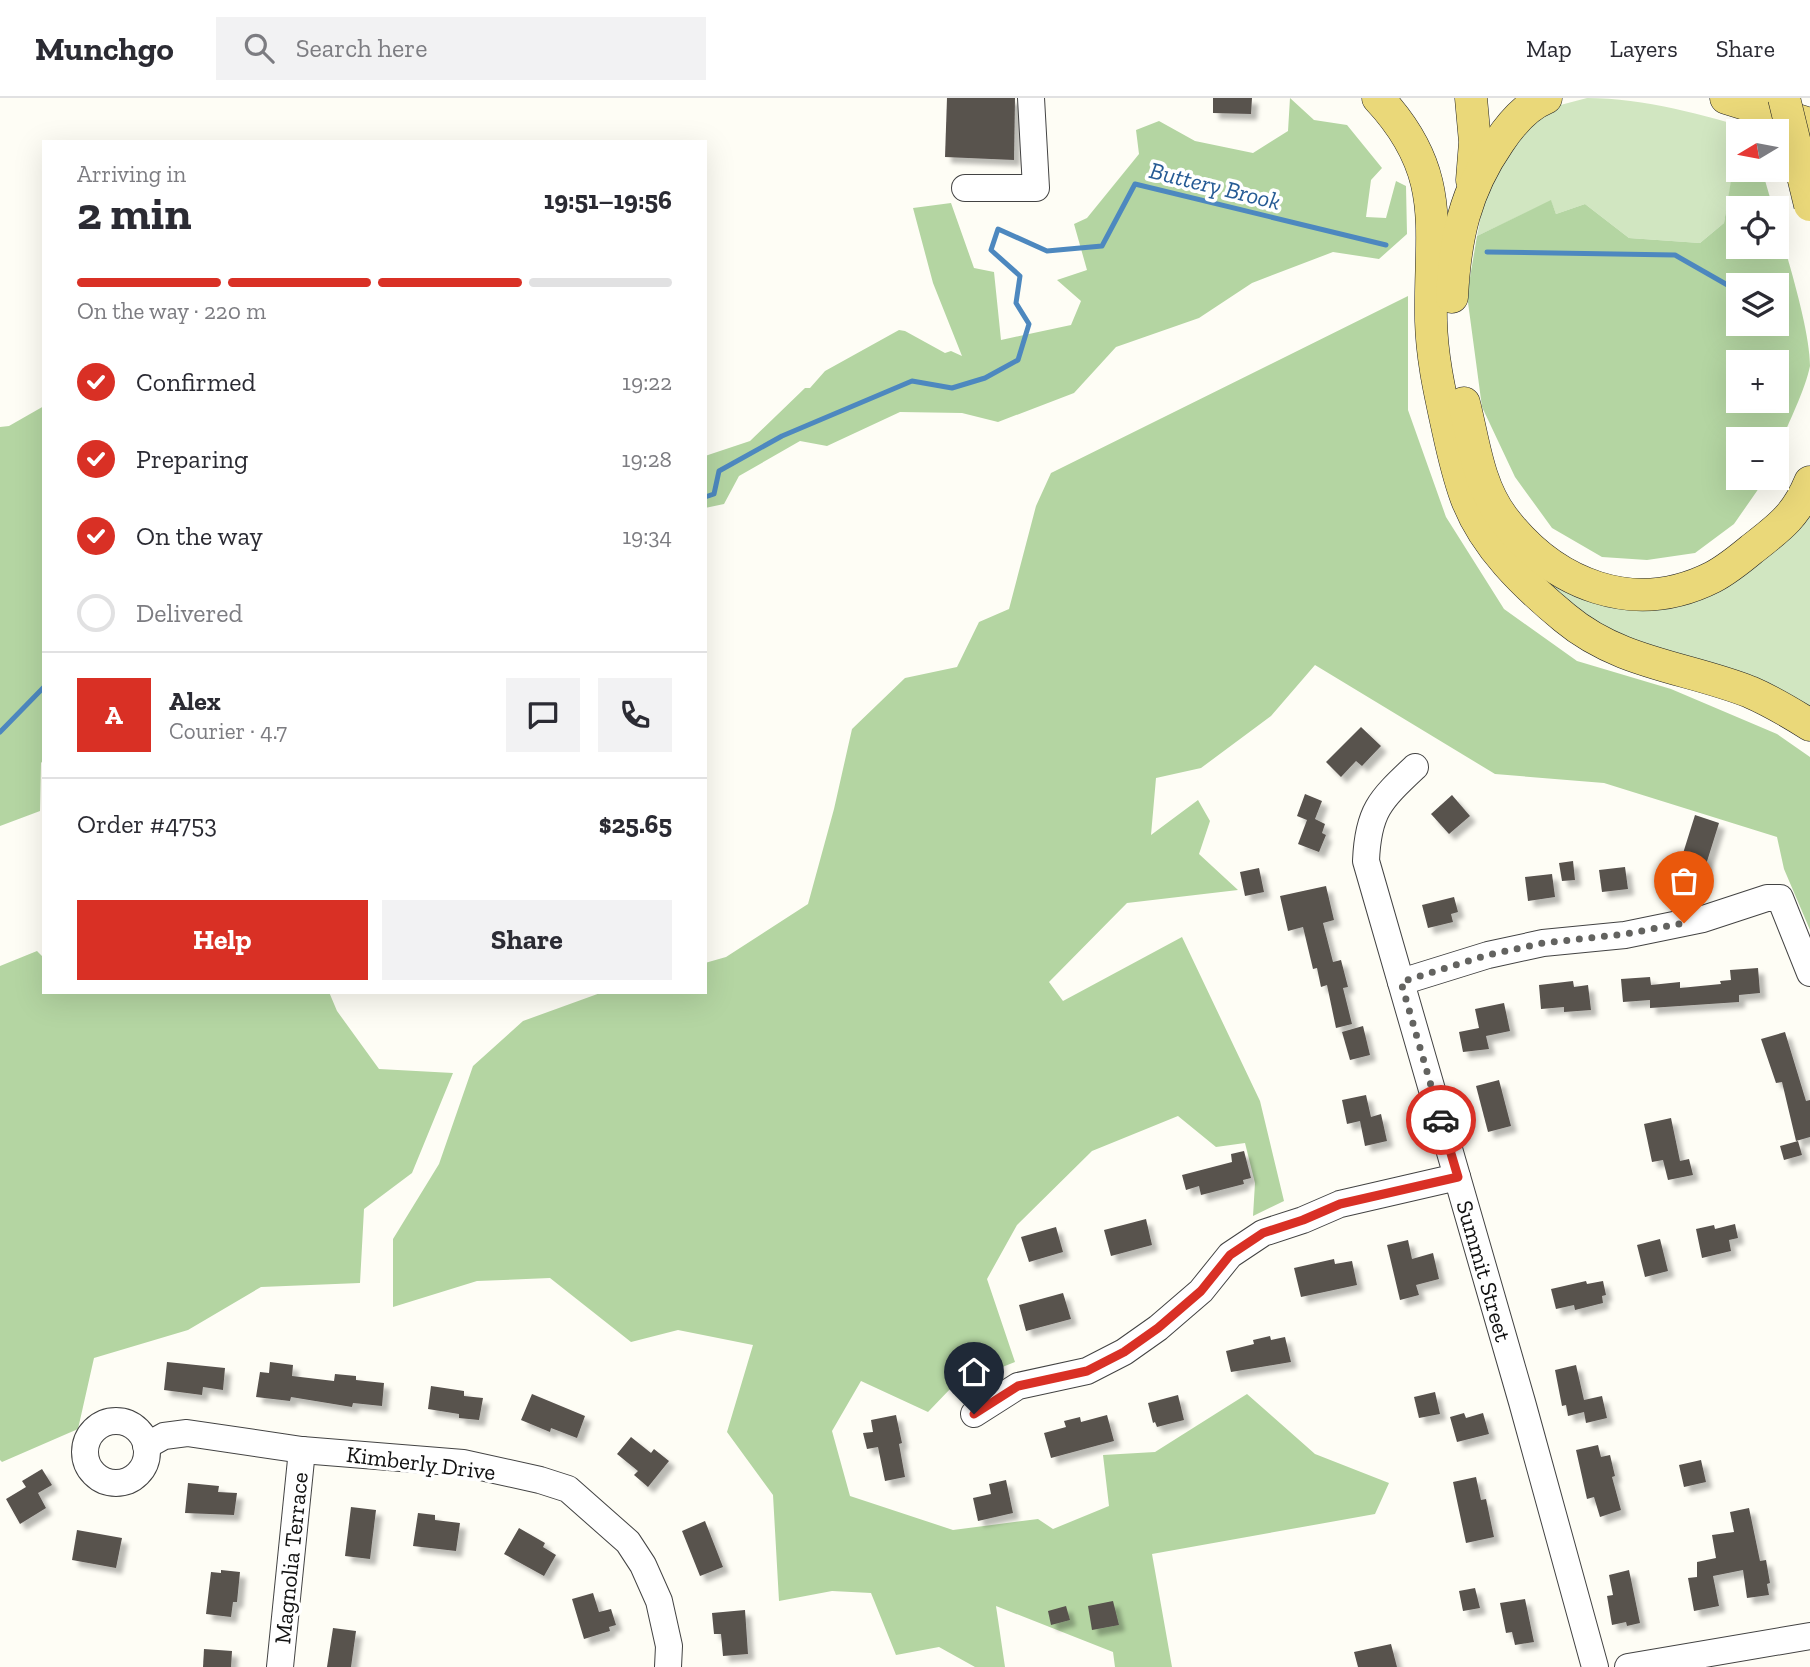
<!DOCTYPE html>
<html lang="en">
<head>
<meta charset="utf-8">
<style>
  :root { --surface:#fff; --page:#f2f2f3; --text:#2b2b33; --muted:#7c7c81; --line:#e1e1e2; --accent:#d93025 }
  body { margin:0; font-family:"Zilla Slab",serif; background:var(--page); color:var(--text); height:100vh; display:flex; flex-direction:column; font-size:26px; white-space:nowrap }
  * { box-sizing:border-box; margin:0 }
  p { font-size:23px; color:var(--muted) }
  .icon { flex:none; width:38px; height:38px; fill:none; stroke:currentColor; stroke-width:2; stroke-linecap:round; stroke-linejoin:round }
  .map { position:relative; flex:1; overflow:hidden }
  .sheet { position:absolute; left:42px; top:42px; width:665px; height:854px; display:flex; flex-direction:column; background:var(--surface); border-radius:0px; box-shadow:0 7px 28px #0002 }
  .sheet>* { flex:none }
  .needle { width:46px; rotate:260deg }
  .controls { position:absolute; left:1726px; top:21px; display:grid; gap:14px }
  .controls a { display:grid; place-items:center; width:63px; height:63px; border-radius:0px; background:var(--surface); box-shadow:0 7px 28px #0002; font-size:35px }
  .pin { position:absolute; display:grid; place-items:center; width:60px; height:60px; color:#fff; margin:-72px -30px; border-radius:50% 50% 50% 0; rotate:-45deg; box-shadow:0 0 7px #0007 }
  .pin .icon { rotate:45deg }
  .courier { position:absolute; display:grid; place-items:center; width:70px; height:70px; margin:-35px; border:5px solid #d93025; border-radius:50%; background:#fff; color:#222; box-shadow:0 2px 9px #0007 }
  .headline em { font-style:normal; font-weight:700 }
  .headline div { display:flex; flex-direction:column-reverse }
  .headline { display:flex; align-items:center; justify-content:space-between; height:119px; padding:0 35px }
  h1 { font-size:46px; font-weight:700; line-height:52px }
  .bar { display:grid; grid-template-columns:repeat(4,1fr); gap:10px 7px; align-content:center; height:84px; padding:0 35px }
  .bar i { height:9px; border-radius:5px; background:var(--line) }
  .bar .selected { background:var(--accent) }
  .bar p { grid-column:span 4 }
  .line { display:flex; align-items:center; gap:18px; padding:0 35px; border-top:2px solid var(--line) }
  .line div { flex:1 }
  .round { display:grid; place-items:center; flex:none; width:74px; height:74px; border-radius:0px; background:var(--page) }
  ol { padding:0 35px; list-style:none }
  li { display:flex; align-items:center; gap:21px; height:77px }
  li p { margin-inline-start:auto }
  li .icon { padding:7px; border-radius:50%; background:var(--accent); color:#fff; stroke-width:4 }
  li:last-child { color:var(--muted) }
  li i { width:38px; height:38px; border:4px solid var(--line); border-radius:50% }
  .button { display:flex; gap:14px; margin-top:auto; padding:14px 35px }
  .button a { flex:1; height:80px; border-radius:0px; background:var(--accent); color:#fff; font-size:28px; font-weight:700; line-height:80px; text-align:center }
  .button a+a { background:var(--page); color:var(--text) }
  header { display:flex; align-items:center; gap:42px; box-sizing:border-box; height:98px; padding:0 35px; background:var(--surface); border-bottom:2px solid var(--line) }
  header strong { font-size:33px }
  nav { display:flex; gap:38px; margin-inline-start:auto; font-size:24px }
  .search { width:490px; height:63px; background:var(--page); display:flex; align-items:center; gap:18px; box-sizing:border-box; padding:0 24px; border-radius:0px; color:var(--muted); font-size:26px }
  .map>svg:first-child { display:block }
  .green { fill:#d1e6c1 }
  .forest { fill:#b4d5a2; fill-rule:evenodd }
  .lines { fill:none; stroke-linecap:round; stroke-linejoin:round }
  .stream { stroke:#4d88bf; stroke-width:5 }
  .building { fill:#58524e; filter:url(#shadow) }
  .minor-casing { stroke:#434343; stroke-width:28 }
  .major-casing { stroke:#212121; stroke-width:33 }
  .minor { stroke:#fff; stroke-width:26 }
  .major { stroke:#ead879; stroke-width:32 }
  .major-bridge-casing { stroke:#212121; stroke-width:33; stroke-linecap:butt }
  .major-bridge { stroke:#ead879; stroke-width:32 }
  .done { stroke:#636360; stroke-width:7; stroke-dasharray:0 12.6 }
  .route { stroke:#d93025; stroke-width:9 }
  .labels { text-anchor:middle; stroke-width:7; stroke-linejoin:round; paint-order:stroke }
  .street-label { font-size:23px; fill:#101010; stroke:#fff }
  .water-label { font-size:24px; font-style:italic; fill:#265b95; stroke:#fff }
</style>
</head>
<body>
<header>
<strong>Munchgo</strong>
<div class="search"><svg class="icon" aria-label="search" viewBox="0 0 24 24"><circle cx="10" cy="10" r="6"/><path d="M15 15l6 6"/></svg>Search here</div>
<nav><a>Map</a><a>Layers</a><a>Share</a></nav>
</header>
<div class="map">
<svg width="1810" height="1569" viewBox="0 0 1810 1569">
  <defs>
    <filter id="shadow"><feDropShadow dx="6" dy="6" stdDeviation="2" flood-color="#0004"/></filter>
  </defs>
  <rect width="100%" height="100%" fill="#fefdf5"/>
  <g class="green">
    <path d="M1587 0C1645 0 1703 17 1758 33H1738V46L1724 125 1700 145 1629 140 1585 106 1556 116 1551 103 1477 138 1488 81 1510 38 1549 10Z"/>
    <polygon points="1810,411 1810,617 1648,552 1574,516 1532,473 1556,488 1590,503 1631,512 1689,503"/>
  </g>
  <g class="forest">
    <polygon points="1290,0 1314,22 1347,27 1382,70 1371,82 1366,119 1386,120 1396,83 1406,88 1407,136 1379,161 1333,154 1252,185 1199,220 1116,249 1074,295 998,324 962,315 900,314 827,348 800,343 739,378 724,406 705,410 705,358 750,343 805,290 810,290 825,273 899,232 905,233 945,255 951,253 962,258 933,185 913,110 951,105 974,170 994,174 1001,242 1071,227 1081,203 1057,182 1087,172 1074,126 1087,120 1139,56 1136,32 1159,23 1195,43 1253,55 1288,33"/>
    <path d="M1737 46 1738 72H1762L1773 110H1738V149H1776V121C1787 158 1810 232 1810 268 1805 293 1786 330 1776 355V341H1738V380H1766L1734 426 1695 455 1647 462 1602 459 1552 430 1515 379 1482 309 1467 197 1477 138 1551 102 1556 116 1585 106 1629 140 1700 145 1724 125ZM1738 187H1776V226H1738ZM1738 264H1776V303H1738Z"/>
    <polygon points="1408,198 1408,312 1446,419 1504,511 1577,563 1671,591 1777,636 1810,659 1810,832 1784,771 1777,739 1604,685 1495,676 1315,567 1271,618 1201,670 1156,680 1151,737 1198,702 1210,723 1199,756 1238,792 1127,805 1049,884 1063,903 1182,839 1260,1003 1284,1103 1253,1118 1255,1085 1245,1045 1216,1049 1178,1018 1092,1053 1017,1127 987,1181 1015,1264 952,1289 928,1314 861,1283 832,1333 850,1398 953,1432 1038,1421 1053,1431 1109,1408 1103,1357 1155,1354 1247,1296 1315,1356 1389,1385 1375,1416 1152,1456 1172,1569 1115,1569 1113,1554 996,1508 1005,1569 975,1569 939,1549 896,1557 871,1495 832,1493 779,1503 773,1397 727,1334 753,1247 678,1232 631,1244 550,1180 477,1183 393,1209 393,1141 439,1066 473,968 523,923 603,894 705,894 705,865 726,859 808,806 834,711 852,631 905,580 957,569 979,524 1009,511 1036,408 1051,375"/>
    <polygon points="44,308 44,661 41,665 40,713 0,728 0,329 9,328"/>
    <polygon points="37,853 44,860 44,894 329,894 337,913 379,971 453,975 412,1075 364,1111 360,1185 261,1189 188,1232 94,1260 78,1331 2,1364 0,1362 0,868"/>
  </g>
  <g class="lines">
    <g class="stream">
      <polyline points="1487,154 1675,157 1738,193"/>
      <polyline points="705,399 714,396 719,373 782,338 912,283 952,290 985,280 1018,262 1029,226 1016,205 1020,178 991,152 998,131 1047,153 1102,148 1135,86 1386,147"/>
      <polyline points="0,634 44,589"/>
    </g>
  </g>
  <g class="building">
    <polygon points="947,0 1015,0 1014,62 945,59"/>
    <polygon points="1213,0 1252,0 1251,16 1213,15"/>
    <polygon points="1361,629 1381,648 1362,668 1356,663 1341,679 1326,664"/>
    <polygon points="1305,696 1322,703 1315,721 1325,726 1322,735 1326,737 1319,754 1298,746 1307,722 1297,718"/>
    <polygon points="1452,697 1470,718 1449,736 1431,716"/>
    <polygon points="1695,717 1719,725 1704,773 1680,765"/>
    <polygon points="1573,763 1575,782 1562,783 1559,765"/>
    <polygon points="1625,769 1628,791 1602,794 1599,772"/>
    <polygon points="1259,770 1264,794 1245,798 1240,774"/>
    <polygon points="1552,776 1555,799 1528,803 1525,779"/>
    <polygon points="1326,788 1334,822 1323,825 1333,864 1341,862 1348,889 1343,890 1352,926 1336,930 1327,887 1321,889 1317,870 1313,871 1303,829 1288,833 1280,798"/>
    <polygon points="1454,799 1458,814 1451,816 1453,824 1428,830 1422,807"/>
    <polygon points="1758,870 1760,895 1739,897 1739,904 1650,910 1650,902 1623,904 1621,881 1650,879 1651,887 1680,884 1680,890 1721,886 1720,883 1731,882 1730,872"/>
    <polygon points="1573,883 1574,889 1588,887 1591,912 1564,914 1564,909 1541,911 1539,887"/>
    <polygon points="1504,905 1510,933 1486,938 1489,951 1463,954 1459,934 1479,930 1475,911"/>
    <polygon points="1363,928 1370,957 1350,962 1342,934"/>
    <polygon points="1785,934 1806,1003 1810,1002 1810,1039 1796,1043 1782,984 1776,985 1761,941"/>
    <polygon points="1499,982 1511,1028 1488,1034 1476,988"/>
    <polygon points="1366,997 1371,1019 1381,1016 1387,1043 1365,1048 1360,1023 1347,1026 1342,1002"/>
    <polygon points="1671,1020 1680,1063 1689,1061 1693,1077 1668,1082 1663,1062 1652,1064 1644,1026"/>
    <polygon points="1798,1043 1802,1057 1784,1062 1780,1048"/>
    <polygon points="1244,1053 1251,1080 1243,1082 1244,1086 1201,1097 1199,1088 1186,1092 1182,1077 1232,1064 1231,1056"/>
    <polygon points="1146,1121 1152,1147 1111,1158 1104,1132"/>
    <polygon points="1735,1126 1738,1140 1729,1142 1731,1153 1702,1160 1696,1131 1714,1127 1715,1131"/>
    <polygon points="1056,1129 1063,1154 1029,1164 1021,1139"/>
    <polygon points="1660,1141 1668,1173 1645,1179 1637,1147"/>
    <polygon points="1408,1142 1412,1161 1433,1155 1439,1181 1416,1187 1419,1197 1400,1202 1387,1147"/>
    <polygon points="1334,1161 1335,1166 1352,1163 1357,1187 1301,1199 1294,1170"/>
    <polygon points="1586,1183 1587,1186 1603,1183 1606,1197 1602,1198 1603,1205 1575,1212 1574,1207 1556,1211 1551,1191"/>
    <polygon points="1063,1195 1071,1221 1026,1233 1019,1207"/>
    <polygon points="1270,1238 1271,1242 1285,1239 1291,1264 1231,1274 1226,1253 1254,1246 1253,1242"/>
    <polygon points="167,1264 225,1270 223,1292 203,1289 202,1297 164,1292"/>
    <polygon points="270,1264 293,1267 292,1278 334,1283 335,1276 356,1278 356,1282 384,1285 382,1308 353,1305 352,1309 291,1299 290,1303 256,1299 260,1274 269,1275"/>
    <polygon points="1576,1267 1584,1302 1602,1298 1607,1320 1586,1325 1584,1314 1568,1318 1566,1307 1562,1308 1555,1272"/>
    <polygon points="431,1288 464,1293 464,1298 483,1300 479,1322 459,1320 459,1316 428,1311"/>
    <polygon points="1435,1294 1440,1316 1419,1320 1414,1299"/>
    <polygon points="532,1296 585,1318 577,1340 551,1330 550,1334 521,1322"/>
    <polygon points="1178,1297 1184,1322 1157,1329 1155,1324 1153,1325 1148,1305"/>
    <polygon points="1464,1315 1466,1320 1483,1315 1489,1336 1457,1344 1450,1319"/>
    <polygon points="896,1317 902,1345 899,1346 905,1379 885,1383 878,1349 867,1351 863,1335 873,1334 871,1322"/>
    <polygon points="1107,1317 1114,1343 1051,1360 1044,1335 1066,1329 1064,1323 1080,1319 1081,1324"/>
    <polygon points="631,1339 651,1355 654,1351 669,1363 648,1389 634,1377 638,1373 617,1356"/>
    <polygon points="1598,1347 1601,1359 1610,1357 1615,1378 1612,1379 1621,1412 1600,1419 1594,1399 1587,1401 1576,1352"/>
    <polygon points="1701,1362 1706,1384 1684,1389 1679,1367"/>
    <polygon points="42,1371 52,1387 38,1395 46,1410 20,1426 6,1401 26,1389 22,1383"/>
    <polygon points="1476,1379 1481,1402 1486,1401 1494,1439 1466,1445 1453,1384"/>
    <polygon points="1006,1382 1013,1415 978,1423 973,1400 991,1396 989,1386"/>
    <polygon points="188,1385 219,1388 218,1394 237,1395 234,1417 185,1415"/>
    <polygon points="351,1409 376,1412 370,1461 345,1458"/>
    <polygon points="1749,1410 1760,1463 1766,1462 1770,1485 1767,1486 1769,1497 1747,1500 1743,1472 1713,1478 1719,1508 1694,1513 1688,1480 1697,1479 1697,1464 1716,1460 1712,1437 1734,1434 1730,1414"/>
    <polygon points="418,1415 435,1417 435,1422 460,1425 456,1453 413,1448"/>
    <polygon points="705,1423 723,1469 700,1478 682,1433"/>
    <polygon points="519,1430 545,1445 543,1449 556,1457 544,1478 504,1456"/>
    <polygon points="77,1432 122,1440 116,1470 72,1462"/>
    <polygon points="221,1472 240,1474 237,1504 233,1504 231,1519 206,1516 211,1474 221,1475"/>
    <polygon points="1629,1472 1640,1525 1627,1528 1626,1524 1612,1527 1607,1498 1613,1497 1609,1477"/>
    <polygon points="1475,1490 1480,1510 1463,1513 1459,1493"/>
    <polygon points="593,1495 599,1514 611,1511 616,1527 609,1529 610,1533 584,1541 572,1501"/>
    <polygon points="1525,1501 1534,1544 1515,1547 1512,1534 1506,1535 1500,1505"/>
    <polygon points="1113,1503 1119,1527 1092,1532 1088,1508"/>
    <polygon points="1066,1508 1070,1522 1051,1527 1048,1513"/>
    <polygon points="745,1512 748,1556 723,1558 721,1536 714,1536 712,1515"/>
    <polygon points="333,1530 356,1533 351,1569 327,1569"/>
    <polygon points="1391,1546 1397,1569 1358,1569 1354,1554"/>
    <polygon points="204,1551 232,1553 231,1569 203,1569"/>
  </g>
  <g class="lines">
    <g class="minor-casing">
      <g id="minor">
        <polyline points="965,90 1036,90 1031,0"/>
        <path d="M1415 669C1380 702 1368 713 1366 763L1522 1304 1595 1569"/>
        <polyline points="1401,884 1488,857 1543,845 1625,837 1703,821 1767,800 1780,800 1810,875"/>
        <polyline points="974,1316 1018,1288 1087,1273 1124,1254 1158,1230 1201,1193 1230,1157 1263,1135 1303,1122 1340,1106 1457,1079"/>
        <circle cx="116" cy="1354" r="31"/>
        <polyline points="146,1348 164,1338 187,1335 302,1352 463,1365 540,1382 568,1391 628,1444 643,1467 659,1503 669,1548 668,1569"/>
        <polyline points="280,1569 302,1352"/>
        <polyline points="1628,1569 1810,1538"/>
      </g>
    </g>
    <g class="major-casing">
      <g id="major">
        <path d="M1378 0C1449 76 1429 131 1431 223 1432 261 1440 295 1448 332 1453 355 1458 377 1466 399 1484 448 1525 487 1565 520 1620 566 1687 569 1750 594 1771 603 1791 615 1810 627"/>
        <polyline points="1471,0 1475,44 1472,82"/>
        <polyline points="1726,0 1810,26"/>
        <path d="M1452 199C1455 140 1465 93 1499 44 1511 26 1526 8 1546 0"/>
        <path d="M1464 305C1474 344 1478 387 1503 420 1554 487 1634 519 1713 479 1728 471 1740 461 1752 451 1779 430 1796 418 1810 384"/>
      </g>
    </g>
    <use href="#minor" class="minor"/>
    <use href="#major" class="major"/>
    <g class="major-bridge-casing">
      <polyline id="major-bridge" points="1784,0 1810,107"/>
    </g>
    <use href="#major-bridge" class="major-bridge"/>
  </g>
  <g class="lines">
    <polyline class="done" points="1441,1022 1401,884 1488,857 1543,845 1625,836 1684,825"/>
    <polyline class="route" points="974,1316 1018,1288 1087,1273 1124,1254 1158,1230 1201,1193 1230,1157 1263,1135 1303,1122 1340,1106 1458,1079 1441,1022"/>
  </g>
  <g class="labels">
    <g class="street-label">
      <text transform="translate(1484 1173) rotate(74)" y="8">Summit Street</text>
      <text transform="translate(421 1365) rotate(7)" y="8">Kimberly Drive</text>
      <text transform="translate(291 1460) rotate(-84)" y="8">Magnolia Terrace</text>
    </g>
    <g class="water-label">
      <text transform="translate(1215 88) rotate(14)" y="8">Buttery Brook</text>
    </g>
  </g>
</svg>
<div class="controls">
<a><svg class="needle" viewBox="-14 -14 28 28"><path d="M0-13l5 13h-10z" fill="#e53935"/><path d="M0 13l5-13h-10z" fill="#7c7c81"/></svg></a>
<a><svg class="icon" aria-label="locate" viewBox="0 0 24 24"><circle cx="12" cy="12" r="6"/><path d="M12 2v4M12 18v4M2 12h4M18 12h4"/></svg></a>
<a><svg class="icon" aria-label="layers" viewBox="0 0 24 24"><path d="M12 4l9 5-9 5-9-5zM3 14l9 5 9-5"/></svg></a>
<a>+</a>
<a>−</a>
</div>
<div class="pin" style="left:1684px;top:825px;background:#ea580c"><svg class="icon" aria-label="bag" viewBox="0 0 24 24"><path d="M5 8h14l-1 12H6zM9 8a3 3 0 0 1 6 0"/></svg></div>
<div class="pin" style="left:974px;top:1316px;background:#1f2937"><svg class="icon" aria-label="home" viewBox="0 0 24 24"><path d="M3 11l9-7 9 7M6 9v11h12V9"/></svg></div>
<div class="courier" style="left:1441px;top:1022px"><svg class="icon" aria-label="car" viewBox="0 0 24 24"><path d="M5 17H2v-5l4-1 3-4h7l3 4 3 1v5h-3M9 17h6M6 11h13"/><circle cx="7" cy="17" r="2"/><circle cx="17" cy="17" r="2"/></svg></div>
<section class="sheet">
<div class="headline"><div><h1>2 min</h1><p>Arriving in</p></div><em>19:51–19:56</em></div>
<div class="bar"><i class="selected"></i><i class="selected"></i><i class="selected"></i><i></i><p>On the way · 220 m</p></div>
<ol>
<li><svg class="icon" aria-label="check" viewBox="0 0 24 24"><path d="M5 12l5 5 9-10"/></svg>Confirmed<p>19:22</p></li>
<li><svg class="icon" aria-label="check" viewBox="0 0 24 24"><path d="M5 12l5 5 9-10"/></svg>Preparing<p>19:28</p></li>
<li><svg class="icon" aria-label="check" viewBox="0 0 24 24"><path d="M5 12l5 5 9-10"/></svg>On the way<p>19:34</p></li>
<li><i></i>Delivered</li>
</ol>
<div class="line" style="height:126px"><b class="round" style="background:var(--accent);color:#fff">A</b><div><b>Alex</b><p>Courier · 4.7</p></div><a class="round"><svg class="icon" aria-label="chat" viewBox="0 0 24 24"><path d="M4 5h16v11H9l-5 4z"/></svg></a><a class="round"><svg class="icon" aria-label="phone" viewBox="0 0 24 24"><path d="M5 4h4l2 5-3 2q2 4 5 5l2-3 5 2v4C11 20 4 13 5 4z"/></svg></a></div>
<div class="line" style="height:91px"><div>Order #4753</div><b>$25.65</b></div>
<div class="button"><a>Help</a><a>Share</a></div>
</section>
</div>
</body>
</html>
